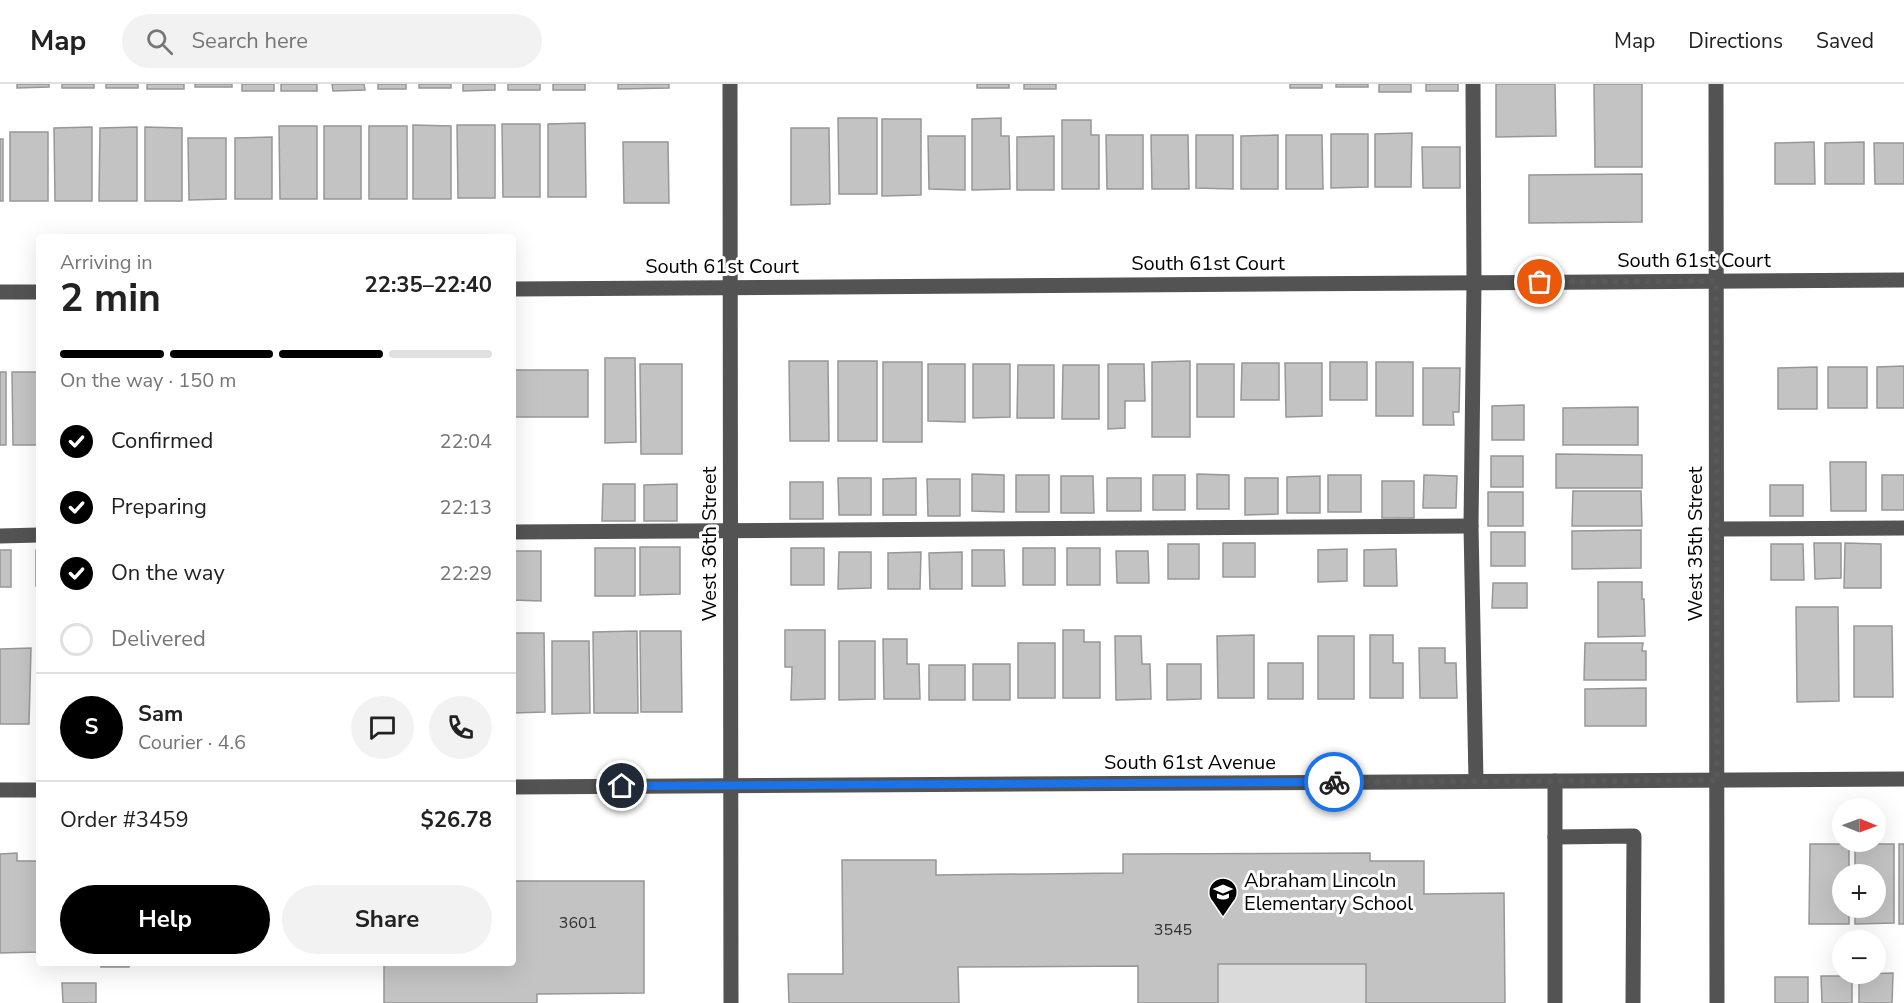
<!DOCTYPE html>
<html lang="en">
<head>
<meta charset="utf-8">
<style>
  :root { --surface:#fff; --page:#f2f2f2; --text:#222; --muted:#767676; --line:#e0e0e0; --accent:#000 }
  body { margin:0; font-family:"Nunito Sans",sans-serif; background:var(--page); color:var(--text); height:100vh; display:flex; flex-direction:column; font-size:22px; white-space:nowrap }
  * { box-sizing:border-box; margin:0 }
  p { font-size:20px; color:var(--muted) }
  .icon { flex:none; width:33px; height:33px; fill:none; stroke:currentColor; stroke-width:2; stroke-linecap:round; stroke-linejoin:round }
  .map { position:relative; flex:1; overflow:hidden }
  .side { position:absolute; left:36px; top:150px; width:480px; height:732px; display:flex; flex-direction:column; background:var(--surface); border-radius:6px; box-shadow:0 6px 24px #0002 }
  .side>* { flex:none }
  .needle { width:39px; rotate:91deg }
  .tools { position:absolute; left:1832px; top:714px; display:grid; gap:12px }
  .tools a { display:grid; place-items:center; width:54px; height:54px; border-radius:50%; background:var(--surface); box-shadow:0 6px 24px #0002; font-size:30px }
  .pin { position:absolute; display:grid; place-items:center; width:51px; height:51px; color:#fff; margin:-26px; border:3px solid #fff; border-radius:50%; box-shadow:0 2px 6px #0007 }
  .courier { position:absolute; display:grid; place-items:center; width:60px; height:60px; margin:-30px; border:4px solid #1a73e8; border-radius:50%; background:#fff; color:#222; box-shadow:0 2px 8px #0007 }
  .summary em { font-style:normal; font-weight:700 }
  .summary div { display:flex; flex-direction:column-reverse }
  .summary { display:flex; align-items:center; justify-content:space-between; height:102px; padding:0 24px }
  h1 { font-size:39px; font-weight:700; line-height:45px }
  .bar { display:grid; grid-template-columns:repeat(4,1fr); gap:9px 6px; align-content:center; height:72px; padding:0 24px }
  .bar i { height:8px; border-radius:4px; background:var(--line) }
  .bar .selected { background:var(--accent) }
  .bar p { grid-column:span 4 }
  .line { display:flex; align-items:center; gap:15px; padding:0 24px; border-top:2px solid var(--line) }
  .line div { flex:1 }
  .round { display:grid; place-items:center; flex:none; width:63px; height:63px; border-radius:32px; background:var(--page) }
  ol { padding:0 24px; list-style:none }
  li { display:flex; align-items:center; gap:18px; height:66px }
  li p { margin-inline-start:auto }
  li .icon { padding:6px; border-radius:50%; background:var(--accent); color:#fff; stroke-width:4 }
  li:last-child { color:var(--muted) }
  li i { width:33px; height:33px; border:3px solid var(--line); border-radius:50% }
  .action { display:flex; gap:12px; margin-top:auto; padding:12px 24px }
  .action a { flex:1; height:69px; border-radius:36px; background:var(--accent); color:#fff; font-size:24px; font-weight:700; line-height:69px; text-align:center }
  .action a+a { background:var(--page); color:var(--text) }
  header { display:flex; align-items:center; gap:36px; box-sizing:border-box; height:84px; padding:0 30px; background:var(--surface); border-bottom:2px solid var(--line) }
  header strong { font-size:28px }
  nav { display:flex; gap:33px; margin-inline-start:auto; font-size:21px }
  .search { width:420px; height:54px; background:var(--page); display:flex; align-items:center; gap:15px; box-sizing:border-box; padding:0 21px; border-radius:33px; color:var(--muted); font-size:22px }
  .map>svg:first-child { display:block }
  .green { fill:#dadada }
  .building { fill:#c3c3c3; stroke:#979797; stroke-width:1.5 }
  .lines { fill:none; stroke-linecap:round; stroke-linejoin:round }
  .minor { stroke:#535353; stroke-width:15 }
  .done { stroke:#595959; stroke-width:6; stroke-dasharray:0 10.8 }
  .route { stroke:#1a73e8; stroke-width:8 }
  .labels { text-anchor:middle; stroke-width:6; stroke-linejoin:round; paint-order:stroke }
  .number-label { font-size:16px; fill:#313131 }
  .street-label { font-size:20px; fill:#000; stroke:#fff }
  .poi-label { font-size:20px; fill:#000; stroke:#fff; text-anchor:start }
</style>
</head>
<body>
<header>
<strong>Map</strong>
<div class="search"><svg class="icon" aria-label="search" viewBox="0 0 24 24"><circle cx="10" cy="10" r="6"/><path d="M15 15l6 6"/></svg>Search here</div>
<nav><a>Map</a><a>Directions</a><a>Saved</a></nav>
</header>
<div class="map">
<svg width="1904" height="919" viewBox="0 0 1904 919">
  <rect width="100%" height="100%" fill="#fff"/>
  <rect class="green" x="1218" y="880" width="148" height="39"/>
  <g class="building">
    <polygon points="17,0 49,0 49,3 17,4"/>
    <rect x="62" y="0" width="32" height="4"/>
    <rect x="106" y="0" width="32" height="4"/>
    <rect x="147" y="0" width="37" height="5"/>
    <rect x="195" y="0" width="37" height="3"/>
    <rect x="242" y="0" width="32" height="7"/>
    <rect x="281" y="0" width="36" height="7"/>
    <polygon points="332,0 364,0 365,6 333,7"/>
    <rect x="378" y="0" width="28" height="5"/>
    <rect x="419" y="0" width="32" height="4"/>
    <polygon points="463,0 495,0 495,6 463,7"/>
    <rect x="508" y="0" width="32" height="6"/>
    <rect x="553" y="0" width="32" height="6"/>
    <polygon points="618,0 669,0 669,4 618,5"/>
    <rect x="977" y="0" width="32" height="4"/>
    <rect x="1024" y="0" width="32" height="5"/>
    <rect x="1290" y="0" width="32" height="4"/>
    <rect x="1336" y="0" width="32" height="3"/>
    <rect x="1379" y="0" width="32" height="8"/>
    <rect x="1426" y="0" width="32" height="7"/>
    <polygon points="1496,0 1555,0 1556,52 1496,53"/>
    <polygon points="1594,0 1642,0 1642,83 1595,83"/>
    <polygon points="838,34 877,34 877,110 839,110"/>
    <polygon points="1001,34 1001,52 1009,52 1010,105 972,106 972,35"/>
    <polygon points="882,35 921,35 921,111 882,112"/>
    <polygon points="1062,36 1091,36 1091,51 1099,51 1099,105 1062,105"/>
    <polygon points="585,39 586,113 548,113 548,40"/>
    <polygon points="502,40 540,40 540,113 503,113"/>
    <polygon points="413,41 451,42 451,115 413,115"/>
    <polygon points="457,41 495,41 495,114 458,114"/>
    <polygon points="279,42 317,42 317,115 280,115"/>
    <rect x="324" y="42" width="37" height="73"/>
    <rect x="369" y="42" width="38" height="73"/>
    <polygon points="92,43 92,117 55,117 54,44"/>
    <polygon points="137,43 137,117 99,117 100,44"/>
    <polygon points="145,43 182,44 182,117 145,117"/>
    <polygon points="791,44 829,44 830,120 791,121"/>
    <rect x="10" y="48" width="38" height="69"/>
    <polygon points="1412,49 1411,103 1375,103 1375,50"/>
    <polygon points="1331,50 1368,50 1368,103 1331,104"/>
    <polygon points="1106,51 1143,51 1143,105 1107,105"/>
    <polygon points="1151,51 1188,51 1189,105 1152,105"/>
    <polygon points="1196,51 1233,51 1233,105 1196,104"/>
    <polygon points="1278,51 1278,105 1241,105 1241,52"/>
    <polygon points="1286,51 1322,51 1323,105 1286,105"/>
    <polygon points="928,52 965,52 965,106 929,105"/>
    <polygon points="1054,52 1054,106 1017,106 1017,53"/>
    <polygon points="272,53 272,115 235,115 235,54"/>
    <polygon points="188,54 226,54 226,115 189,116"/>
    <rect x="0" y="55" width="3" height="62"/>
    <polygon points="623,58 668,58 669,119 624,119"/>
    <polygon points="1814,58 1815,100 1775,100 1775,59"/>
    <polygon points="1864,58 1864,100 1825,100 1825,59"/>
    <polygon points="1874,59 1904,59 1904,100 1875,100"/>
    <polygon points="1422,63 1460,63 1460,104 1423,104"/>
    <polygon points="1642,90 1642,138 1529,139 1529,91"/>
    <polygon points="605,274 635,274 636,358 605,359"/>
    <polygon points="789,277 828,277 829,357 790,357"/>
    <rect x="838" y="277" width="39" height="80"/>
    <polygon points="1190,277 1190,353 1152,353 1152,278"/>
    <rect x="883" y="278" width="39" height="80"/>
    <rect x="1330" y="278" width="37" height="38"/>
    <rect x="1376" y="278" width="37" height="54"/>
    <polygon points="1242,279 1279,279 1279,316 1241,316"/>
    <polygon points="1285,279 1322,279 1322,332 1286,333"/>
    <polygon points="640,280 682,280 682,370 641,370"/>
    <polygon points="928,280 965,280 965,338 928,337"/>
    <polygon points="973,280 1010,280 1010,333 973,334"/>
    <polygon points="1108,280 1144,280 1145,317 1125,317 1125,344 1108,345"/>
    <rect x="1197" y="280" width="37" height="53"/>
    <polygon points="1018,281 1054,281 1054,334 1017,334"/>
    <polygon points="1063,281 1099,281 1099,335 1062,335"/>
    <polygon points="1904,282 1904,324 1877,324 1877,283"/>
    <polygon points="1817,283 1817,325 1778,325 1778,284"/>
    <rect x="1828" y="283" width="39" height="41"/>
    <polygon points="1423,284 1460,284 1459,328 1453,328 1454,341 1423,341"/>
    <rect x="513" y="286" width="75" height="47"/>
    <rect x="0" y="288" width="6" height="73"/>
    <polygon points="12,288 39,288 39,361 13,361"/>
    <polygon points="1524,321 1524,356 1492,356 1492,322"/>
    <polygon points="1638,323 1638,361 1563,361 1563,324"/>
    <polygon points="1556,370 1642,371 1642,404 1556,404"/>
    <rect x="1491" y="372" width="32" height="31"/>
    <polygon points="1830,378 1866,378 1866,427 1831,427"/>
    <polygon points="972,390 1004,391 1004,428 972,427"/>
    <polygon points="1197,390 1229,391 1229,425 1197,425"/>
    <rect x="1016" y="391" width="33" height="37"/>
    <rect x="1153" y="391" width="32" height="35"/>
    <rect x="1328" y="391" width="33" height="37"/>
    <polygon points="1424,391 1457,392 1456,424 1423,424"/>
    <rect x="1882" y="391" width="22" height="35"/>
    <polygon points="1061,392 1093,392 1094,429 1061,429"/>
    <polygon points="1320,392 1320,429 1287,429 1287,393"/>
    <polygon points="838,394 871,394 871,431 839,431"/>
    <polygon points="916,394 916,431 883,431 883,395"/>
    <rect x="1107" y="394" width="34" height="33"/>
    <polygon points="1245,394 1278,394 1278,430 1245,431"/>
    <polygon points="927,395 960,395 960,432 928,432"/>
    <rect x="1382" y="397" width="32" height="37"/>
    <rect x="790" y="398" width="33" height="37"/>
    <polygon points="603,400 635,400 635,437 602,437"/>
    <polygon points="677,400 677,437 644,437 644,401"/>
    <rect x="1770" y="401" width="33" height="31"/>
    <polygon points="1573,407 1641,407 1642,442 1572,442"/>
    <rect x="1488" y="408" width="35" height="34"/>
    <polygon points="1641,446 1641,484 1572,485 1572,447"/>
    <rect x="1491" y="448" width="34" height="34"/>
    <rect x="1223" y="459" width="32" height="34"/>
    <polygon points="1814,459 1841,459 1841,494 1815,495"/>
    <polygon points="1845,459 1881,460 1881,504 1844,504"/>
    <rect x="1168" y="460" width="31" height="35"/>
    <polygon points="1771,460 1803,460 1804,496 1771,496"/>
    <polygon points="640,463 680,463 680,510 640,511"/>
    <rect x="595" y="464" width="40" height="48"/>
    <rect x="791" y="464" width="33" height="37"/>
    <rect x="1023" y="464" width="32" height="37"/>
    <rect x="1067" y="464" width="33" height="37"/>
    <polygon points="39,465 39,502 36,502 36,466"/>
    <polygon points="1347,465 1347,497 1318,498 1318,466"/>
    <polygon points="1396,465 1397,502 1364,502 1364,466"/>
    <rect x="0" y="466" width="11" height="37"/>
    <polygon points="972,466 1004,466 1005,502 972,502"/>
    <polygon points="513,467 541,467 541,517 513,516"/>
    <polygon points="1116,467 1148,467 1149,499 1117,499"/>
    <polygon points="839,468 871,468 871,504 838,505"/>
    <polygon points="921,468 920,505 888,505 888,469"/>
    <polygon points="962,468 962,505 930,505 929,469"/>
    <polygon points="1598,498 1642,498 1642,515 1644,515 1645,552 1598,553"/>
    <polygon points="1493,499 1527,499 1527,524 1492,524"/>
    <polygon points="1796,523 1838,523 1839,617 1797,618"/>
    <polygon points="1854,542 1892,542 1893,613 1854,613"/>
    <polygon points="785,546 825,546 825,615 791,616 792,583 785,583"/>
    <polygon points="1063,546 1084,546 1084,558 1100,558 1100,614 1063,614"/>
    <polygon points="637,547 638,629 594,629 593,548"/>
    <polygon points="640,547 681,547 682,628 641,628"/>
    <polygon points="513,549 544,549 545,628 513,629"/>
    <polygon points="1254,551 1254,614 1218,614 1217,552"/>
    <polygon points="1370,551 1393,551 1393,579 1403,579 1403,614 1370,614"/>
    <polygon points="1115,552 1141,552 1142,580 1150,580 1151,615 1116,616"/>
    <rect x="1318" y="552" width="36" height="63"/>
    <polygon points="883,555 907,555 907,580 919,580 920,615 884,615"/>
    <polygon points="552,557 589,557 590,629 552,630"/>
    <polygon points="839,557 875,557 875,615 839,616"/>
    <rect x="1018" y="559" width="37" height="55"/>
    <polygon points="1585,559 1643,559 1642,567 1646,567 1646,596 1584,596"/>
    <polygon points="31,564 29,640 0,640 0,565"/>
    <polygon points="1419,564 1445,564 1445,579 1456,579 1457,614 1420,614"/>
    <rect x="1268" y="579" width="35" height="36"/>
    <rect x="973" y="580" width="37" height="36"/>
    <polygon points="1167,580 1201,580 1201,615 1167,616"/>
    <rect x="929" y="581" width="36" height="35"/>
    <polygon points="1646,604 1646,642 1585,642 1585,605"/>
    <polygon points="1810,760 1849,760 1849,790 1842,790 1842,824 1849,824 1849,840 1809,840"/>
    <polygon points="1855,760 1894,760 1894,839 1855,840 1855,824 1875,824 1875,790 1855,790"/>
    <rect x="1899" y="760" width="5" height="80"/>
    <polygon points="17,769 17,777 39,777 39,868 0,869 0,770"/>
    <polygon points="1370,769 1370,777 1424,777 1424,810 1504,809 1505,919 1366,919 1366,880 1218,880 1218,919 1138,919 1138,882 958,883 959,919 789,919 788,890 843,890 842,776 936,776 936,791 1123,789 1123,770"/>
    <polygon points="513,797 644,797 644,909 537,910 537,919 384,919 384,879 513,879"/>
    <rect x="101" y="879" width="28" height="4"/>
    <polygon points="1893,889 1892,919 1859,919 1859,890"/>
    <polygon points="1821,892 1852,892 1852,919 1822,919"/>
    <rect x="1775" y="893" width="33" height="26"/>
    <polygon points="62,899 96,899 96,919 63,919"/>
  </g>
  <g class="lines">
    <g class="minor">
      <polyline points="730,0 731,919"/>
      <polyline points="1473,0 1474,199 1471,442 1476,697"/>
      <polyline points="1716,0 1717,919"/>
      <polyline points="513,205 1904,196"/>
      <polyline points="0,208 39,208"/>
      <polyline points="1716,445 1904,444"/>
      <polyline points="513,448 1471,442"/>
      <polyline points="0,452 39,451"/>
      <polyline points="1555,697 1555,919"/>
      <polyline points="513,703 1904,695"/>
      <polyline points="0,706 39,706"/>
      <polyline points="1555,753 1634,752 1633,919"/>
    </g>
  </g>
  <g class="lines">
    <polyline class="done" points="1334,698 1717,696 1716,197 1540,198"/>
    <polyline class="route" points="622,702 1334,698"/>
  </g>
  <defs>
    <g id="school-pin" transform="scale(1.5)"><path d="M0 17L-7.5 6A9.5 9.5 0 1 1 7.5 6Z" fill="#000" stroke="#fff"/><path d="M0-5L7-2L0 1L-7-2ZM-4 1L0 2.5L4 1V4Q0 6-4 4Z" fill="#fff"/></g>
  </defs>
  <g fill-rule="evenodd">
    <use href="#school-pin" x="1223" y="808"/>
  </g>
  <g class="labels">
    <g class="number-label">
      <text x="578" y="844">3601</text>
      <text x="1173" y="851">3545</text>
    </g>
    <g class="street-label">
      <text x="1694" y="183">South 61st Court</text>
      <text x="1208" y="186">South 61st Court</text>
      <text x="722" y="189">South 61st Court</text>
      <text transform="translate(709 460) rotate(-90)" y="7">West 36th Street</text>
      <text transform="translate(1695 460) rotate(-90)" y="7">West 35th Street</text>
      <text x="1190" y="685">South 61st Avenue</text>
    </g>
    <g class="poi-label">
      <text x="1244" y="803">Abraham Lincoln<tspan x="1244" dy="23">Elementary School</tspan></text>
    </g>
  </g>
</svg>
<div class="tools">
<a><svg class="needle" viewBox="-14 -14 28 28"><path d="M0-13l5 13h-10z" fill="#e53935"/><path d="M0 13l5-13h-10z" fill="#767676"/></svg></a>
<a>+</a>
<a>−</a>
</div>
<div class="pin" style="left:1540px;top:198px;background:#ea580c"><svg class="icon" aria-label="bag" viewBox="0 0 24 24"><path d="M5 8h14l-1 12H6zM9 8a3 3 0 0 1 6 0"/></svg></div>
<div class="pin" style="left:622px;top:702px;background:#1f2937"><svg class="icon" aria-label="home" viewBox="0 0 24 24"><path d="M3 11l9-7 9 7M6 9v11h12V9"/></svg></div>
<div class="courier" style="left:1334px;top:698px"><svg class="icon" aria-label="bike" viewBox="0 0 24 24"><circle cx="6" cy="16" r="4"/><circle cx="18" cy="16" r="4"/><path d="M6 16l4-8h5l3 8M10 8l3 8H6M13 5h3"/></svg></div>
<section class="side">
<div class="summary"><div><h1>2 min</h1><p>Arriving in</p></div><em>22:35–22:40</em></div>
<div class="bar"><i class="selected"></i><i class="selected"></i><i class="selected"></i><i></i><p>On the way · 150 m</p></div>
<ol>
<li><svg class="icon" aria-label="check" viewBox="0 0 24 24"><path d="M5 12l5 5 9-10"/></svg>Confirmed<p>22:04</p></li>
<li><svg class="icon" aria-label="check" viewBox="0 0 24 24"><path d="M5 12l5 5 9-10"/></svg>Preparing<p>22:13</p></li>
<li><svg class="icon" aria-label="check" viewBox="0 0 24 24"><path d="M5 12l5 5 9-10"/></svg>On the way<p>22:29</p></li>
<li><i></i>Delivered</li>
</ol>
<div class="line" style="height:108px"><b class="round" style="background:var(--accent);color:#fff">S</b><div><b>Sam</b><p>Courier · 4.6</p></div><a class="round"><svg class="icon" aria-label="chat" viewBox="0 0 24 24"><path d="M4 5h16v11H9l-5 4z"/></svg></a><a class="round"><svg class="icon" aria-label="phone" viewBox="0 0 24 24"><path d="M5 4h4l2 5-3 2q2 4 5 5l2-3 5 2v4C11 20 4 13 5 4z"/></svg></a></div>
<div class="line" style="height:78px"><div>Order #3459</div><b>$26.78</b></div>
<div class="action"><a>Help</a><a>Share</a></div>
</section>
</div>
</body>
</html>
